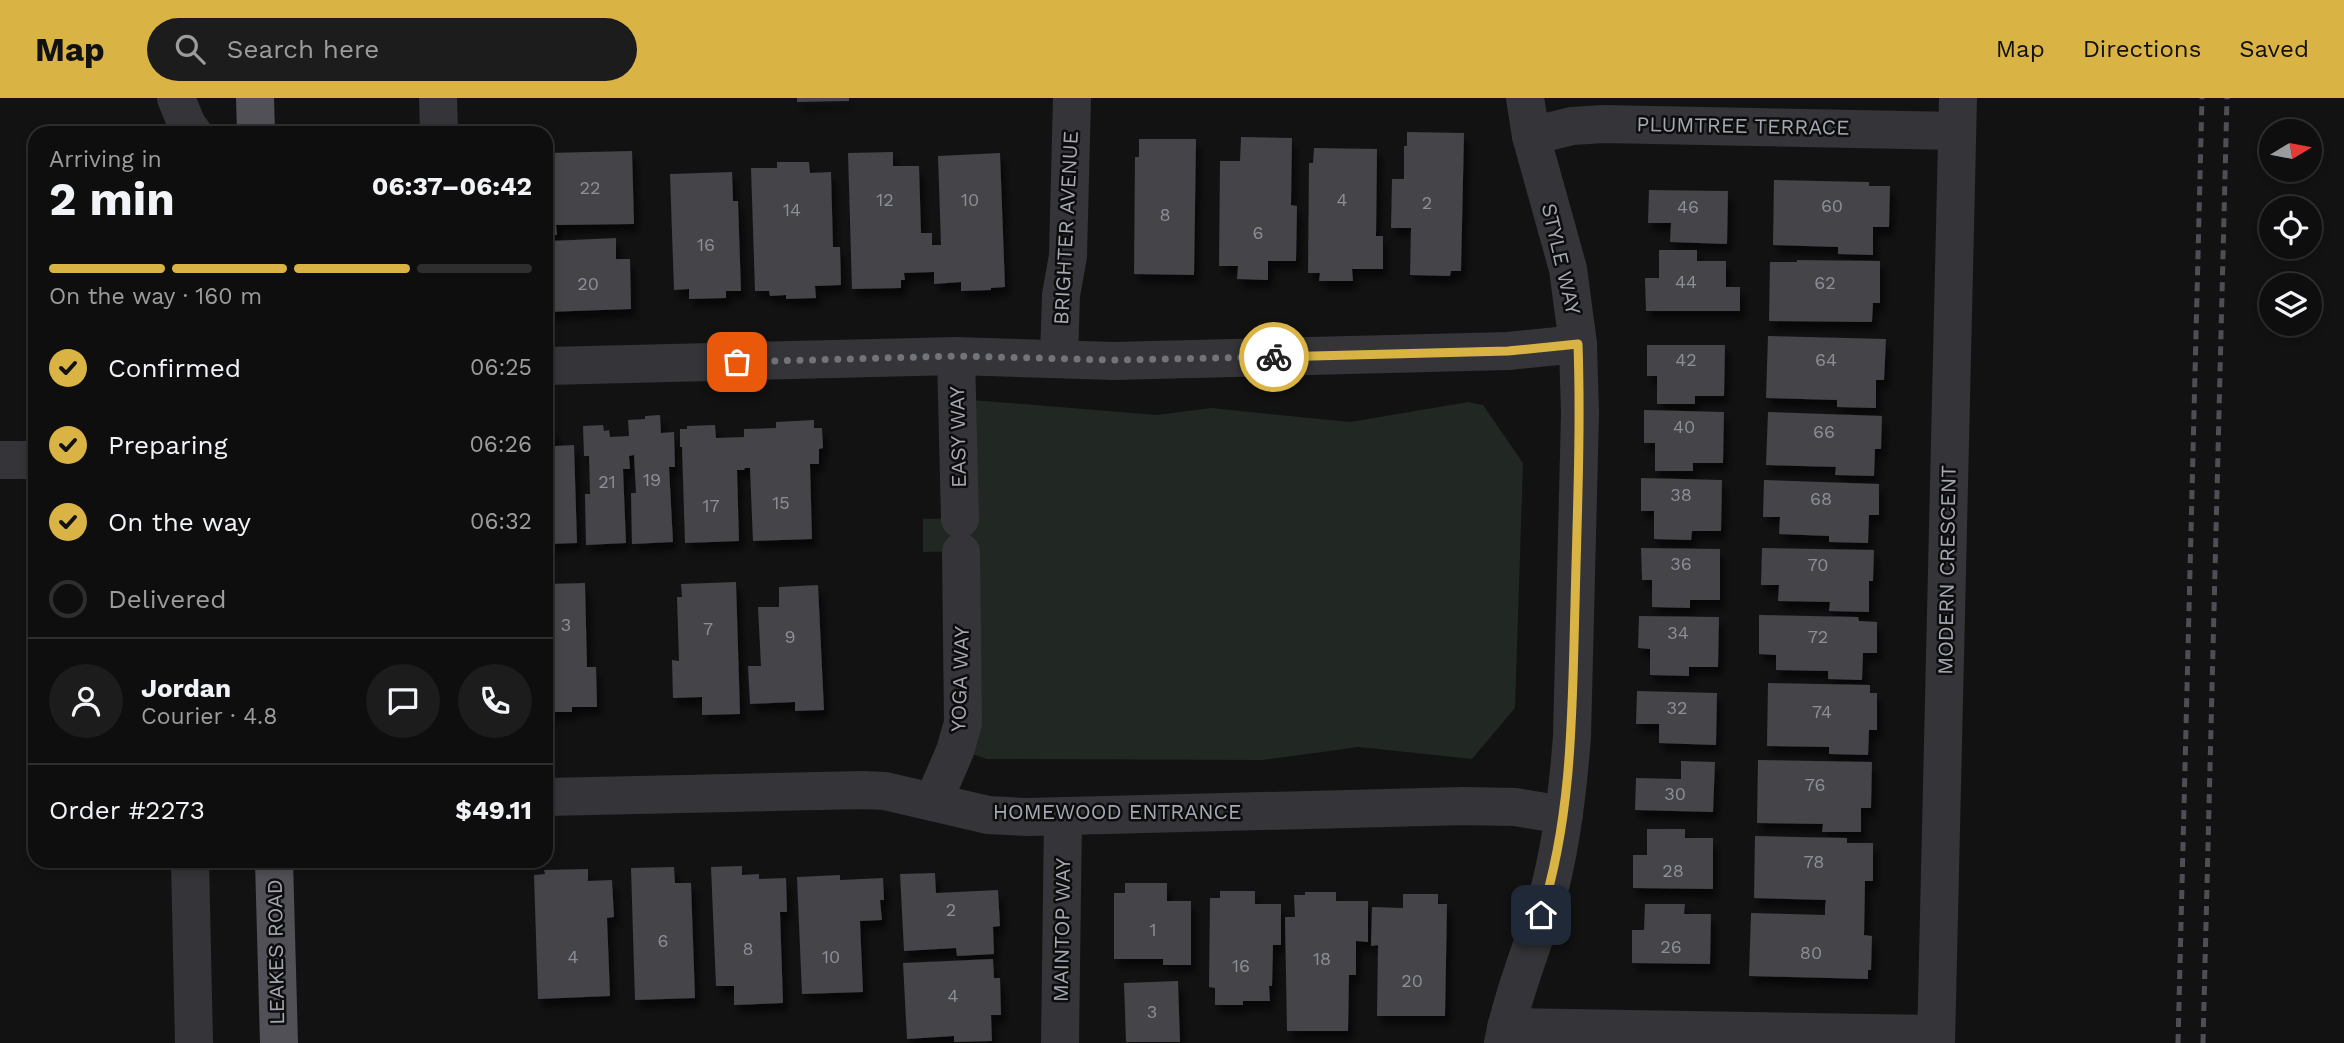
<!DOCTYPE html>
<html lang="en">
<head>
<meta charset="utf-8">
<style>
  :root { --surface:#0e0e0e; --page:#1c1c1c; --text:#f1f3f6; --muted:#9b9c9e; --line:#2e2e2e; --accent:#d9b444 }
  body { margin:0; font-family:"Work Sans",sans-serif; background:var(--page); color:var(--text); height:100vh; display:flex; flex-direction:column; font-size:26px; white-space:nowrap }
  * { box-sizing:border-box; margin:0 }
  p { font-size:23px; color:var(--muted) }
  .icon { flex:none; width:38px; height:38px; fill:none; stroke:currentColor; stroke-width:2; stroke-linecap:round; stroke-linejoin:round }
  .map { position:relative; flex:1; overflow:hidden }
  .details { position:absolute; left:28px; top:28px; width:525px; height:742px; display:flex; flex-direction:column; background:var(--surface); border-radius:21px; box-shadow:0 4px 10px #0003,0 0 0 2px var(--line) }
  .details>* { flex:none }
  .needle { width:46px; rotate:80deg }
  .fabs { position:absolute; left:2259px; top:21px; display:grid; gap:14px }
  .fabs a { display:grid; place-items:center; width:63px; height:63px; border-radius:50%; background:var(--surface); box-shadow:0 4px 10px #0003,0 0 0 2px var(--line); font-size:35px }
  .pin { position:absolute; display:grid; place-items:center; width:60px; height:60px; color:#fff; margin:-30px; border-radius:14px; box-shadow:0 4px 10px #0006 }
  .courier { position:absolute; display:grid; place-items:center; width:70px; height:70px; margin:-35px; border:5px solid #d9b444; border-radius:50%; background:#fff; color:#222; box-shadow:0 2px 9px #0007 }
  .head em { font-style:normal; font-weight:700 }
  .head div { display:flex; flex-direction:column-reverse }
  .head { display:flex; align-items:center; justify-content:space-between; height:119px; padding:0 21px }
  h1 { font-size:46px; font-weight:700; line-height:52px }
  .bar { display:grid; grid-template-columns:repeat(4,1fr); gap:10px 7px; align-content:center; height:84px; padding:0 21px }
  .bar i { height:9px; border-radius:5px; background:var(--line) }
  .bar .current { background:var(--accent) }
  .bar p { grid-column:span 4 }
  .line { display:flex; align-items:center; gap:18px; padding:0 21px; border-top:2px solid var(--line) }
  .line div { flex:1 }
  .round { display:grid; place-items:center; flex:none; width:74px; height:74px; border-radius:37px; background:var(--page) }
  ol { padding:0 21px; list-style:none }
  li { display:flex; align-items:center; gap:21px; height:77px }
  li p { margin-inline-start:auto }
  li .icon { padding:7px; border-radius:50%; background:var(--accent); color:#111; stroke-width:4 }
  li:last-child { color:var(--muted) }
  li i { width:38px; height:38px; border:4px solid var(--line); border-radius:50% }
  header { display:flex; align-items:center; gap:42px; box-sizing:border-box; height:98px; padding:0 35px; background:var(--accent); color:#111 }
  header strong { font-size:33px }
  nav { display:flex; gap:38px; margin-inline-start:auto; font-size:24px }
  .search { width:490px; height:63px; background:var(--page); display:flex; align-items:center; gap:18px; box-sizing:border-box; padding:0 24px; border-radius:38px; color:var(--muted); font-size:26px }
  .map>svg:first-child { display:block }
  .green { fill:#212722 }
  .building { fill:#444448; filter:url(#shadow) }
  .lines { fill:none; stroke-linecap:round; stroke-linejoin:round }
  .minor { stroke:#353539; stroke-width:38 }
  .major { stroke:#505056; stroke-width:38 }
  .rail { stroke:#4e4f54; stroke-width:5; stroke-dasharray:9 7; stroke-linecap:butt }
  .done { stroke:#72747a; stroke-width:7; stroke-dasharray:0 12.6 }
  .route { stroke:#d9b444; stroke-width:9 }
  .labels { text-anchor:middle; stroke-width:5; stroke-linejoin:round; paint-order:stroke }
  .number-label { font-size:18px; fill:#8d8f98 }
  .street-label { font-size:21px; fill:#a5a8b2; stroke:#0d0d0e }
</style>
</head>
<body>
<header>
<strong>Map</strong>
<div class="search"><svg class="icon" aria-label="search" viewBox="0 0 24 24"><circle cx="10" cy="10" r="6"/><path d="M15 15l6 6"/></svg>Search here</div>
<nav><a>Map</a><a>Directions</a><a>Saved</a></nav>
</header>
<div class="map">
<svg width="2344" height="945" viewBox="0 0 2344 945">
  <defs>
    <filter id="shadow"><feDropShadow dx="4.5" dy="8" stdDeviation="3.5" flood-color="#0009"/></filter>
  </defs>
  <rect width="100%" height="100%" fill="#121213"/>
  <polygon class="green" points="972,302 1157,317 1211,310 1350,324 1468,304 1483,307 1523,365 1515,610 1472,661 1359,649 1263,662 987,661 969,655 975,453 923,454 923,421 975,420"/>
  <g class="building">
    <polygon points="797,0 849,0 849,3 797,4"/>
    <polygon points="1407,34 1464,35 1461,173 1451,173 1450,178 1410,177 1411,130 1391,130 1392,81 1404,81 1404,48 1407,48"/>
    <polygon points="1241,39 1292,40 1291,107 1297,108 1296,163 1268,163 1268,182 1237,181 1238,168 1219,168 1220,63 1240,63"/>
    <polygon points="1139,41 1196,41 1194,177 1134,176 1135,59 1139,59"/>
    <polygon points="1314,50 1377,51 1376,138 1383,138 1383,171 1352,171 1353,183 1319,183 1320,175 1308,175 1309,65 1313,65"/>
    <polygon points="632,53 634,126 556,127 557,137 550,137 550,143 616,140 616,161 630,161 631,211 546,214 546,55"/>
    <polygon points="893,54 893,68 919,68 921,135 932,135 932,147 941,147 938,58 1000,55 1005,189 991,190 991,192 961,193 961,184 934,186 934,174 904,175 905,182 901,182 901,190 852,191 848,55"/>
    <polygon points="777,64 809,64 810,75 831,74 833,149 840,149 841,187 815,188 816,200 786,201 786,197 770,198 769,193 755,193 751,70 777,70"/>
    <polygon points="732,74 733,103 738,103 741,193 726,193 726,200 689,201 689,191 674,192 670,76"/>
    <polygon points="1774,82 1869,84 1869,88 1890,88 1889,129 1873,129 1873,157 1838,156 1838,149 1773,147"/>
    <polygon points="1649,92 1728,93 1727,146 1670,144 1671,125 1648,125"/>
    <polygon points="1659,152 1697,152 1697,163 1726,163 1726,189 1740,189 1740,213 1646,213 1645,180 1659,180"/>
    <polygon points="1797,162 1880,163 1880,205 1873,205 1872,224 1769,223 1770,164 1797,164"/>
    <polygon points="1768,238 1886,241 1884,282 1876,282 1876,310 1837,309 1837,302 1766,300"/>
    <polygon points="1647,247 1725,247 1724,298 1695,298 1695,306 1657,306 1657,278 1647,278"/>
    <polygon points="1644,312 1724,314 1723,365 1693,365 1693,373 1655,373 1655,345 1644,345"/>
    <polygon points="1768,314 1882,318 1881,351 1875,351 1874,378 1835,377 1836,369 1766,367"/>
    <polygon points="660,317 661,335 674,334 675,369 669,369 673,444 632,446 631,395 636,395 634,357 629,358 630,371 623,371 626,445 586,447 585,396 590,396 589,358 584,358 583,328 603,327 604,333 609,332 610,339 629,338 628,322 645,321 645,318"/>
    <polygon points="814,322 814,330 822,330 823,350 819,351 819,366 810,366 812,441 753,443 750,370 745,370 744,372 737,372 739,443 685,445 682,349 680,349 680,331 687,331 687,328 715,327 716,340 744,339 744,331 776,330 776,324"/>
    <polygon points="546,332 554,332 555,348 574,347 577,445 546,446"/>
    <polygon points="1641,380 1722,382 1721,433 1692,433 1691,442 1654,441 1654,413 1641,413"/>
    <polygon points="1764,382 1879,386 1879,417 1869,417 1868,445 1829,444 1829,438 1779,436 1780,419 1763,419"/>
    <polygon points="1641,450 1720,451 1720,502 1690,502 1690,510 1652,509 1652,482 1642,482"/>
    <polygon points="1762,450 1874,452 1873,483 1869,483 1869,514 1829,513 1830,504 1778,503 1779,487 1761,487"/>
    <polygon points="736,484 740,616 702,617 702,599 673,600 672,562 679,563 677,499 682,499 681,486"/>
    <polygon points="585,485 587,569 596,569 597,609 572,609 572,614 546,614 546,486"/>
    <polygon points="818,487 824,612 795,613 795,604 750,606 748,568 761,568 758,509 779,509 779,489"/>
    <polygon points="1759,517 1858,519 1859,523 1877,524 1877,555 1863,555 1862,582 1828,581 1828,573 1776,572 1776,557 1759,556"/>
    <polygon points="1639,518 1719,519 1718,569 1689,569 1689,578 1650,577 1650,551 1638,550"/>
    <polygon points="1768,585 1870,587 1870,595 1877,595 1877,632 1869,632 1868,657 1829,656 1829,649 1767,648"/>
    <polygon points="1637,593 1717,595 1716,647 1659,645 1659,626 1636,626"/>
    <polygon points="1758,662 1872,664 1871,710 1861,710 1861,734 1822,734 1823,726 1757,725"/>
    <polygon points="1681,663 1715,664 1713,714 1635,712 1636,680 1681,681"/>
    <polygon points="1647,731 1685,731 1685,740 1713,740 1713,791 1633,790 1633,757 1647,757"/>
    <polygon points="1755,738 1847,740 1847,745 1873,745 1873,783 1865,783 1864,837 1872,838 1871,872 1868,872 1868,881 1749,878 1751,815 1825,817 1825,808 1826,802 1754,800"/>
    <polygon points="742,768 742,777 759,776 759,781 786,780 787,814 780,814 783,905 734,907 734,888 716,888 711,769"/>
    <polygon points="674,769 675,785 691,785 695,900 635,902 631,770"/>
    <polygon points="588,771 588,783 612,782 614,819 607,820 610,898 538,901 534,777 545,776 544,772"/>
    <polygon points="935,775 936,795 998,792 1000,828 993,829 994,856 957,858 956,850 904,853 900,776"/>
    <polygon points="840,777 840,782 883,780 884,802 880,802 882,822 860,823 863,894 802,896 797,779"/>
    <polygon points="1125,785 1167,785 1167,803 1191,803 1191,867 1163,867 1163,861 1114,861 1114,795 1125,795"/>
    <polygon points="1220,793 1255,793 1255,806 1281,806 1281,847 1273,847 1272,888 1269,888 1270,903 1243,903 1243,907 1215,907 1215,890 1209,889 1210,800 1220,800"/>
    <polygon points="1305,794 1336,794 1336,803 1368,803 1368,844 1356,843 1356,877 1349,877 1348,933 1287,933 1285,819 1295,819 1294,797 1305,797"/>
    <polygon points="1403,796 1438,796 1438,806 1447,806 1445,918 1377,918 1378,847 1371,848 1372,809 1403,810"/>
    <polygon points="1645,806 1685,806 1684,816 1711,816 1710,866 1632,865 1632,832 1644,832"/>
    <polygon points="993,861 994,880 1000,880 1001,917 991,917 992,943 954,944 954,938 907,941 903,865"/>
    <polygon points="1178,883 1180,944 1126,944 1124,885"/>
  </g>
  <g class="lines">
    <g class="minor">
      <polyline points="176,0 187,27 193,35"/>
      <polyline points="438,0 439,35"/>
      <polyline points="1531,38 1572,28 1603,26 1957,33"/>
      <polyline points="956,258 960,421"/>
      <polyline points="1059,260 1061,197 1068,158 1072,0"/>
      <polyline points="546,268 956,258 1114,263 1508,253 1578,246"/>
      <polyline points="0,362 35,362"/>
      <polyline points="546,699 862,692 885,693 988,717 1027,719 1464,708 1515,709 1564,717"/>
      <polyline points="933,704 955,653 963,625 961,454"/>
      <polyline points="190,763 194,945"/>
      <polyline points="1506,929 1936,936"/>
      <polyline points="1060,945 1063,718"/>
      <path d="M1503 945C1513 894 1534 846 1548 797 1562 745 1568 692 1572 638L1580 316 1578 246 1568 171 1531 38 1525 0"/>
      <polyline points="1936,945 1958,0"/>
    </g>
    <g class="major">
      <polyline points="255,0 256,35"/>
      <polyline points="274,763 279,945"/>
    </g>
    <g class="rail">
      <polyline points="2178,945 2202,0"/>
      <polyline points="2203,945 2227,0"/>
    </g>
  </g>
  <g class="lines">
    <polyline class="done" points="737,264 956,258 1114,262 1274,259"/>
    <path class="route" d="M1274 259 1508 253 1578 246C1581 333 1577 420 1575 507 1572 611 1573 716 1541 817"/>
  </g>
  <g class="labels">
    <g class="number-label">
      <text x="590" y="96">22</text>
      <text x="885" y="108">12</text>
      <text x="970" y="108">10</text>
      <text x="1342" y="108">4</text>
      <text x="1427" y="111">2</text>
      <text x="1832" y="114">60</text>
      <text x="1688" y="115">46</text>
      <text x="792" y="118">14</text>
      <text x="1165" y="123">8</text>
      <text x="1258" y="141">6</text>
      <text x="706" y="153">16</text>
      <text x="1686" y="190">44</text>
      <text x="1825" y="191">62</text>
      <text x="588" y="192">20</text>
      <text x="1686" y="268">42</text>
      <text x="1826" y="268">64</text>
      <text x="1684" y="335">40</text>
      <text x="1824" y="340">66</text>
      <text x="652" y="388">19</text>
      <text x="607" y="390">21</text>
      <text x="1681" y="403">38</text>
      <text x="1821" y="407">68</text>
      <text x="781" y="411">15</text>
      <text x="711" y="414">17</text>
      <text x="1681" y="472">36</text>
      <text x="1818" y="473">70</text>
      <text x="566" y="533">3</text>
      <text x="708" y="537">7</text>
      <text x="1678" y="541">34</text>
      <text x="790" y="545">9</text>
      <text x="1818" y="545">72</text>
      <text x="1677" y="616">32</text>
      <text x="1822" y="620">74</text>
      <text x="1815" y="693">76</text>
      <text x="1675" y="702">30</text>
      <text x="1814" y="770">78</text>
      <text x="1673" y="779">28</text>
      <text x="951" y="818">2</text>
      <text x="1153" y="838">1</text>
      <text x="663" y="849">6</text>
      <text x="1671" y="855">26</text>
      <text x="748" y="857">8</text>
      <text x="1811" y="861">80</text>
      <text x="573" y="865">4</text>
      <text x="831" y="865">10</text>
      <text x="1322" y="867">18</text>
      <text x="1241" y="874">16</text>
      <text x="1412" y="889">20</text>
      <text x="953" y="904">4</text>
      <text x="1152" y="920">3</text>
    </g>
    <g class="street-label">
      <text transform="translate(1743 28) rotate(1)" y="7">PLUMTREE TERRACE</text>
      <text transform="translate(1066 130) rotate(-87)" y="7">BRIGHTER AVENUE</text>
      <text transform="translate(1561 161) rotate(77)" y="7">STYLE WAY</text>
      <text transform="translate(958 339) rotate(-91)" y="7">EASY WAY</text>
      <text transform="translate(1947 472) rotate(-89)" y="7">MODERN CRESCENT</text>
      <text transform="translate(960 581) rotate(-88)" y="7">YOGA WAY</text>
      <text x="1117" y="721">HOMEWOOD ENTRANCE</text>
      <text transform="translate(1062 832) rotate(-89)" y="7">MAINTOP WAY</text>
      <text transform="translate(276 854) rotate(-91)" y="7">LEAKES ROAD</text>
    </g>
  </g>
</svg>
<div class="fabs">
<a><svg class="needle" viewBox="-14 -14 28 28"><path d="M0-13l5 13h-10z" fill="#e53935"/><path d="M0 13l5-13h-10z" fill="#9b9c9e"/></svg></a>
<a><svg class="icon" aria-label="locate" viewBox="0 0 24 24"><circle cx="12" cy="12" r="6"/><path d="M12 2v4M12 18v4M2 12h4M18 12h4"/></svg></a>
<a><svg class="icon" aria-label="layers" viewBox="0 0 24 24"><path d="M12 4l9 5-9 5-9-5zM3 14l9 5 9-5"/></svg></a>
</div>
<div class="pin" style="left:737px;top:264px;background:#ea580c"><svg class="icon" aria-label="bag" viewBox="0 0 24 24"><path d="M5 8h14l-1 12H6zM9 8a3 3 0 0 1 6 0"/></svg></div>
<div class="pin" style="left:1541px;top:817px;background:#1f2937"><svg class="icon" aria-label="home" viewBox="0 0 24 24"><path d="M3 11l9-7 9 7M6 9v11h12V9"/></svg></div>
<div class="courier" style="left:1274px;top:259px"><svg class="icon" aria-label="bike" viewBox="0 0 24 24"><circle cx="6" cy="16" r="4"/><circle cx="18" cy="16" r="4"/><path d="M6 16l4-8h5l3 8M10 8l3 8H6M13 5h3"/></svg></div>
<section class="details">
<div class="head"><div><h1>2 min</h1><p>Arriving in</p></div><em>06:37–06:42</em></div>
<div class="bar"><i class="current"></i><i class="current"></i><i class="current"></i><i></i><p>On the way · 160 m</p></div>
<ol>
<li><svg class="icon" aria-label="check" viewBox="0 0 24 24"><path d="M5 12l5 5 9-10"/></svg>Confirmed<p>06:25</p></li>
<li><svg class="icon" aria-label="check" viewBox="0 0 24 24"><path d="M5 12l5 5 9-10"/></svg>Preparing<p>06:26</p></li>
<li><svg class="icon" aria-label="check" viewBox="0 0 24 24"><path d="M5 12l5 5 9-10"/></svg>On the way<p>06:32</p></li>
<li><i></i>Delivered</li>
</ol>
<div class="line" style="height:126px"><a class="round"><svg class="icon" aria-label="person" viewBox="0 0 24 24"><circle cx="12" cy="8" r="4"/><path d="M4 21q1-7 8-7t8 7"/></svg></a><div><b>Jordan</b><p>Courier · 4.8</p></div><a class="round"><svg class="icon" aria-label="chat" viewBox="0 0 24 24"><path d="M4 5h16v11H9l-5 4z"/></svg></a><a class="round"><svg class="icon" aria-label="phone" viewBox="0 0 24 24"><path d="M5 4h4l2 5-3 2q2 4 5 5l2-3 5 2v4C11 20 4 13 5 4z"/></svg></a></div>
<div class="line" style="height:91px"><div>Order #2273</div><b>$49.11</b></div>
</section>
</div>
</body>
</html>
